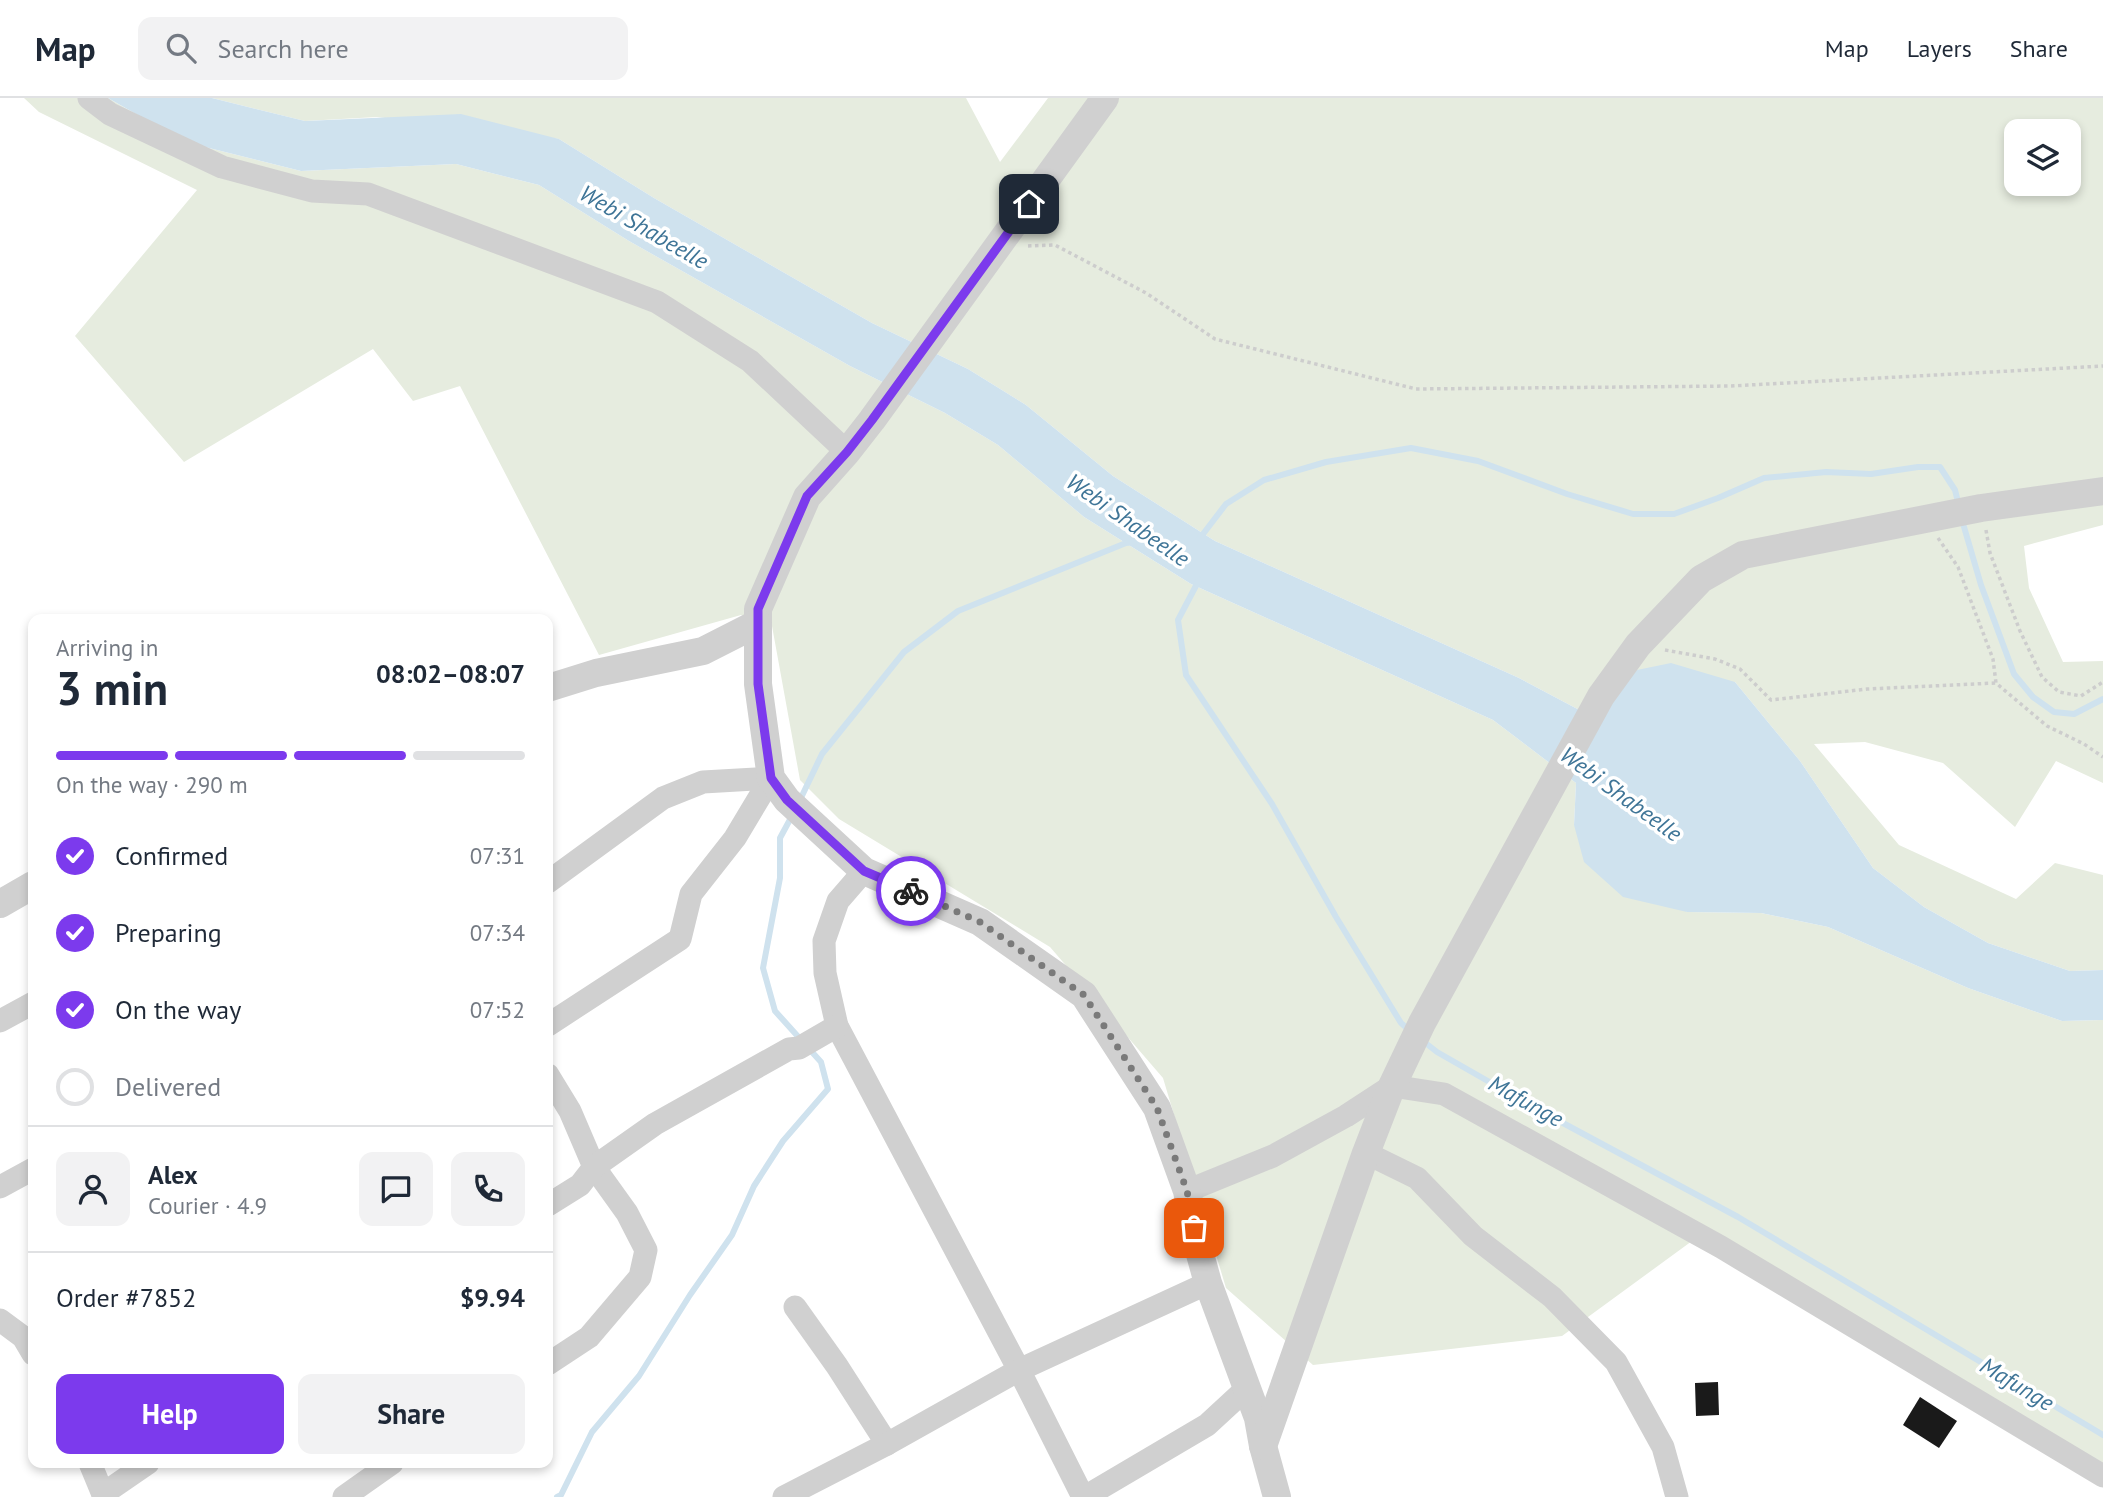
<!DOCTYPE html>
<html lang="en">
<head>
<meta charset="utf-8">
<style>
  :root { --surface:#fff; --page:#f2f2f3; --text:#1f2937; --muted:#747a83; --line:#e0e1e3; --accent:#7c3aed }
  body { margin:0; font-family:"PT Sans",sans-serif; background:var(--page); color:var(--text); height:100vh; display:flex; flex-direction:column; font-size:26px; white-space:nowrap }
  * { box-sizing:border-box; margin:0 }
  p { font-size:23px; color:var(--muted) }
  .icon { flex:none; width:38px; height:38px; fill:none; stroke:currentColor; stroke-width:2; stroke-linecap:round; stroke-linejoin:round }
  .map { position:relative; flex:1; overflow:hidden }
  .side { position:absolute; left:28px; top:516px; width:525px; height:854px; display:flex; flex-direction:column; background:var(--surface); border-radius:14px; box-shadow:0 4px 10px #0003 }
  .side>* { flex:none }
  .controls { position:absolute; left:2004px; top:21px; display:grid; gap:14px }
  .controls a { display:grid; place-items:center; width:77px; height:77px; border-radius:14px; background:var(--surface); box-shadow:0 4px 10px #0003; font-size:35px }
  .pin { position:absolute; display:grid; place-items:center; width:60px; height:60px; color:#fff; margin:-30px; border-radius:14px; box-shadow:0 4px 10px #0006 }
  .courier { position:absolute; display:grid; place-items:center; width:70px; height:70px; margin:-35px; border:5px solid #7c3aed; border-radius:50%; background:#fff; color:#222; box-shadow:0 2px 9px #0007 }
  .head em { font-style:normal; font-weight:600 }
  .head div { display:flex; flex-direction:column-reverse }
  .head { display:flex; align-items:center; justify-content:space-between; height:119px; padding:0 28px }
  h1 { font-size:46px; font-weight:600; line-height:52px }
  .bar { display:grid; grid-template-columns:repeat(4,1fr); gap:10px 7px; align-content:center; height:84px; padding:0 28px }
  .bar i { height:9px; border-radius:5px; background:var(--line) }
  .bar .active { background:var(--accent) }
  .bar p { grid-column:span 4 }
  .line { display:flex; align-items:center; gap:18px; padding:0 28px; border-top:2px solid var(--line) }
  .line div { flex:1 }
  .round { display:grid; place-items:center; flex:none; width:74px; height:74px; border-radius:14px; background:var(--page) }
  ol { padding:0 28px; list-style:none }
  li { display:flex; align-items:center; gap:21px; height:77px }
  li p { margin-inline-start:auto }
  li .icon { padding:7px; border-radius:50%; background:var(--accent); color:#fff; stroke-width:4 }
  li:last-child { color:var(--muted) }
  li i { width:38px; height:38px; border:4px solid var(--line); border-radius:50% }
  .primary-button { display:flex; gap:14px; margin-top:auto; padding:14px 28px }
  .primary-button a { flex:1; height:80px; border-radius:14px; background:var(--accent); color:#fff; font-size:28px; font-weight:600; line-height:80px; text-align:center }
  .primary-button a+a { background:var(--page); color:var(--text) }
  header { display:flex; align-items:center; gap:42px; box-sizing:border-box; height:98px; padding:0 35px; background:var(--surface); border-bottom:2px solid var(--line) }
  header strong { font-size:33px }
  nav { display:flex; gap:38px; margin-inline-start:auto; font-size:24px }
  .search { width:490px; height:63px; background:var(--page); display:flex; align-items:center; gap:18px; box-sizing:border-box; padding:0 24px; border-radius:14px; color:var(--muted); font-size:26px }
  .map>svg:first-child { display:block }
  .green { fill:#e6ecdf; fill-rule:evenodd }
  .water { fill:#cfe2ee }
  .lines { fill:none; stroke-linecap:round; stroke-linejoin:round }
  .stream { stroke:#cfe2ee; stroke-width:6 }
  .building { fill:#1a1a1a }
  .path { stroke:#cdcdcd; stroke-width:3.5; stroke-dasharray:3.5 3.5; stroke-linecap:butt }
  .minor { stroke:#d0d0d0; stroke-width:23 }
  .tertiary { stroke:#d0d0d0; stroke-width:28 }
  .done { stroke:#7a7a7a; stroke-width:7; stroke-dasharray:0 12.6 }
  .route { stroke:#7c3aed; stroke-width:9 }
  .labels { text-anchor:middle; stroke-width:7; stroke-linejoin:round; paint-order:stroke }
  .water-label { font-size:23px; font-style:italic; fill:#3f7597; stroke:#fff }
</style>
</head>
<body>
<header>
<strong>Map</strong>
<div class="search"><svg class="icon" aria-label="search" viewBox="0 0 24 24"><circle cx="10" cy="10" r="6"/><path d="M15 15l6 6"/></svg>Search here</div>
<nav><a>Map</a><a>Layers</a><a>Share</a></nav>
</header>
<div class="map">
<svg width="2103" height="1399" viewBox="0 0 2103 1399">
  <rect width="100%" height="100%" fill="#fff"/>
  <g class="green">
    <polygon points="24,0 108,0 185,44 301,73 456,66 539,87 629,143 850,268 945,315 998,347 1084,419 1191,486 1493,622 1576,685 1574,727 1687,814 1761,815 1828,829 1968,890 2062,923 2103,922 2103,1389 1692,1143 1562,1238 1313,1267 1226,1190 1163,980 1050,849 839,721 800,682 772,528 741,517 599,557 460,288 413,303 373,251 184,364 75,238 197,92 39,14"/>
    <path d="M212 0H966L1000 64 1048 0H2103V427L2024 448 2029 490 2063 564 2103 563V685L2056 663 2015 729 1943 665 1865 644 1814 646 1899 747 2016 801 2055 765 2103 777V872L2070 873 1988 845 1924 809 1873 770 1800 663 1735 584 1602 624 1519 580 1215 443 1113 378 1026 307 968 271 872 225 654 100 559 41 377 19 305 23ZM2016 33H2068V86H2016Z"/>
  </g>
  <polygon class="water" points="108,0 212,0 305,23 461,16 559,41 654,100 872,225 968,271 1026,307 1113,378 1215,443 1519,580 1602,624 1618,594 1637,572 1671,565 1735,584 1800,663 1873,770 1924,809 1988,845 2070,873 2103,872 2103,922 2062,923 1968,890 1828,829 1761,815 1687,814 1623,799 1584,764 1574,727 1576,685 1493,622 1191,486 1084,419 998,347 945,315 850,268 629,143 539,87 456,66 301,73 185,44"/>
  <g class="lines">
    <g class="stream">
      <polyline points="1962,422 1981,487 2014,576 2033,599 2054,614 2074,616 2103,601"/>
      <polyline points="1200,440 1226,406 1264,382 1326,364 1411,350 1478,363 1567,396 1633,416 1674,416 1718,400 1764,380 1826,374 1871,376 1918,369 1940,369 1955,392 1959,408"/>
      <polyline points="1199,482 1178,522 1186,577 1272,706 1336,819 1401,925 1409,932"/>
      <polyline points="799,704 822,656 904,554 958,513 1126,445 1134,444"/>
      <polyline points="1423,943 1437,954 1535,1010 1738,1119 2103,1337"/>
      <polyline points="557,1399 561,1397 592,1334 639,1278 690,1197 732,1137 754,1088 783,1043 828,991 821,964 775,913 763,870 780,780 780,740 793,716"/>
    </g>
  </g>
  <g class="building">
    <polygon points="1718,1284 1719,1317 1696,1318 1695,1285"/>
    <polygon points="1920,1299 1957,1323 1939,1350 1903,1327"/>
  </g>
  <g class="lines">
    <g class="path">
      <polyline points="1028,148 1055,147 1146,195 1215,241 1416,291 1731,288 2103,268"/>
      <polyline points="1986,432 1990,455 2020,533 2042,579 2059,594 2081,598 2103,584"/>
      <polyline points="1938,440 1958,469 1993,561 1996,585 2047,628 2084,646 2103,659"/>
      <polyline points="1665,552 1715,561 1740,571 1771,602 1867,591 1996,585"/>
    </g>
    <g class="minor">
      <polyline points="89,0 110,16 222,69 312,93 368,96 657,204 750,263 847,354"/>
      <polyline points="864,773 838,803 824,843 825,875 837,928 1019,1272 1083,1399"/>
      <polyline points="548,784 663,700 703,684 771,680"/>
      <polyline points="0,923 33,905"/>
      <polyline points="548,927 680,841 691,796 735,740 771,680"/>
      <polyline points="548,977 570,1013 594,1069 627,1115 646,1152 640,1179 589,1239 548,1266"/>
      <polyline points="1366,1055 1417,1080 1473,1138 1552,1199 1616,1264 1663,1349 1677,1399"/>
      <polyline points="0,1089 33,1071"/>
      <polyline points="1187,1093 1273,1058 1346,1018 1392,988 1444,996 1721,1149 2103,1378"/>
      <polyline points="548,1107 580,1087 594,1069 655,1026 789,951 799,950 837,928"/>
      <polyline points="795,1209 837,1268 887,1346"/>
      <polyline points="0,1222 23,1239 33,1256"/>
      <polyline points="90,1365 104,1399"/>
      <polyline points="103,1396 148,1365"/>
      <polyline points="344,1399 392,1365"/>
      <polyline points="784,1399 887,1346 1019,1272 1208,1185"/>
      <polyline points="1085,1399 1207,1327 1246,1291"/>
    </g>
    <g class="tertiary">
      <polyline points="1105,0 872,322 847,354 807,399 758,511 758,586 771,680 787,702 864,773 980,824 1084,897 1157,1010 1187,1093 1198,1149 1208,1185 1258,1320 1263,1348 1277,1399"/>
      <polyline points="548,590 596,575 703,553 758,525"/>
      <polyline points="0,806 33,787"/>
      <polyline points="1263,1348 1366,1055 1392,988 1422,925 1601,598 1638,547 1701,481 1743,457 1981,410 2103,393"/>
    </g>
  </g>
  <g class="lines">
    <polyline class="done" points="911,793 980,824 1084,897 1157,1010 1187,1093 1194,1130"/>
    <polyline class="route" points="911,793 864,773 787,702 771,680 758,586 758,511 807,398 847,354 872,322 1029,106"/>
  </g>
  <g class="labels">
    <g class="water-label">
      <text transform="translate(644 129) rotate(30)" y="8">Webi Shabeelle</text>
      <text transform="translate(1128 422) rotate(35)" y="8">Webi Shabeelle</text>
      <text transform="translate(1621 696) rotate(36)" y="8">Webi Shabeelle</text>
      <text transform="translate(1526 1003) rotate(29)" y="8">Mafunge</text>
      <text transform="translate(2017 1286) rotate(31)" y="8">Mafunge</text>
    </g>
  </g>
</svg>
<div class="controls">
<a><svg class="icon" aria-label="layers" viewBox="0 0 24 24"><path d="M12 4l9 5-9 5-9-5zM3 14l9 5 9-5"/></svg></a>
</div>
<div class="pin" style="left:1194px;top:1130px;background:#ea580c"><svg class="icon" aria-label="bag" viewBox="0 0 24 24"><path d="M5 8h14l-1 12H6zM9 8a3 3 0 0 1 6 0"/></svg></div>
<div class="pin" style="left:1029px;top:106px;background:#1f2937"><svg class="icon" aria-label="home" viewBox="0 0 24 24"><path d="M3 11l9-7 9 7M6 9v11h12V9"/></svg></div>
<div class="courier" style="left:911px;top:793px"><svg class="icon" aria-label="bike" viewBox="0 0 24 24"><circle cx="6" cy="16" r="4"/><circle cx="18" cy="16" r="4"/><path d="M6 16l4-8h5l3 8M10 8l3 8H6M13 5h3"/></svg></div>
<section class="side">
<div class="head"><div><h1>3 min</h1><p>Arriving in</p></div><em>08:02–08:07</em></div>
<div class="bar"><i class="active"></i><i class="active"></i><i class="active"></i><i></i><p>On the way · 290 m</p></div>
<ol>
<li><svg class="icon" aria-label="check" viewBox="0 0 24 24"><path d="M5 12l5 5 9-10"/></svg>Confirmed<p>07:31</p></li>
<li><svg class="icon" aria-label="check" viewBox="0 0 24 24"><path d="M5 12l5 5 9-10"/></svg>Preparing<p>07:34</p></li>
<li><svg class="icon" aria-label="check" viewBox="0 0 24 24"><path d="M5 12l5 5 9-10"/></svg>On the way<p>07:52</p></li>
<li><i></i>Delivered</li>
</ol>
<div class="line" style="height:126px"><a class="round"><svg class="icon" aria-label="person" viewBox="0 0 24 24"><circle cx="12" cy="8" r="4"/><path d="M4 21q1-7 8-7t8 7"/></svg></a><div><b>Alex</b><p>Courier · 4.9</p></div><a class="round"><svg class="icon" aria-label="chat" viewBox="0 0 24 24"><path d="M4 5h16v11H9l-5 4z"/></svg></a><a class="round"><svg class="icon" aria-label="phone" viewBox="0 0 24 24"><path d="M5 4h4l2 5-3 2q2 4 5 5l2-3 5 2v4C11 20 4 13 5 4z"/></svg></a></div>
<div class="line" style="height:91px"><div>Order #7852</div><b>$9.94</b></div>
<div class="primary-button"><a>Help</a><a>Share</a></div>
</section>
</div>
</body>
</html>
